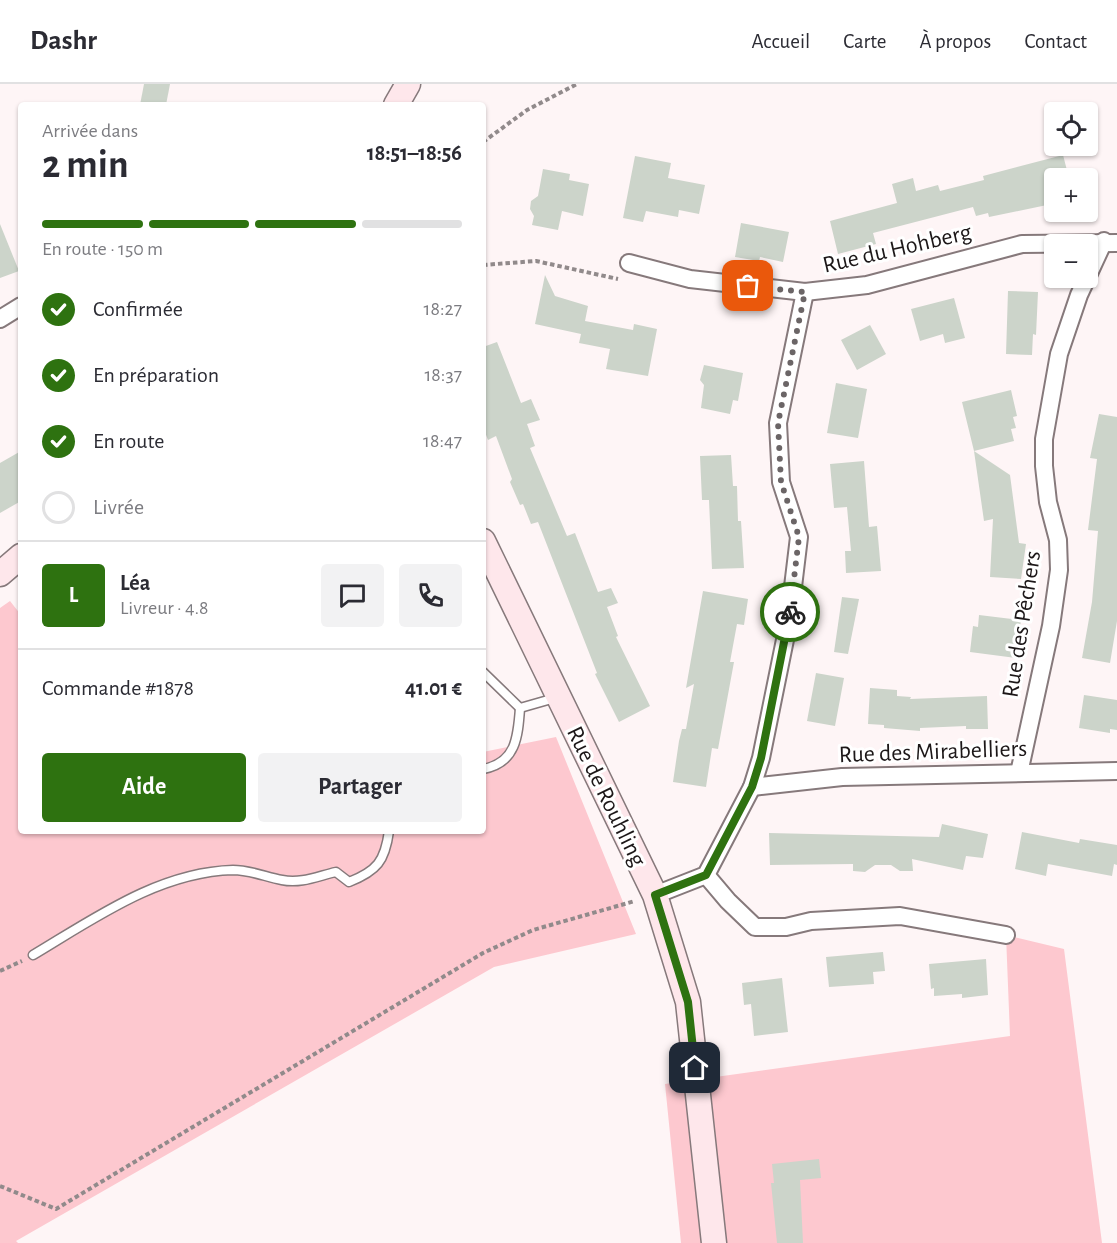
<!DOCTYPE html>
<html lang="fr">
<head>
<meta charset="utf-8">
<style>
  :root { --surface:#fff; --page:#f2f2f3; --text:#2b2b33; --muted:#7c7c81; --line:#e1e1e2; --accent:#2e7210 }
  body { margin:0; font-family:"Alegreya Sans",sans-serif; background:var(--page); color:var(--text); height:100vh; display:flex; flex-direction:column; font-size:22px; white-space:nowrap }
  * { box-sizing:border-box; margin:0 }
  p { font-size:20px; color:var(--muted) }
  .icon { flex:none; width:33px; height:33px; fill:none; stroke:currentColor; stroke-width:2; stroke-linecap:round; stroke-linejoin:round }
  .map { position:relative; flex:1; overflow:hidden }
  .panel { position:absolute; left:18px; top:18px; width:468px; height:732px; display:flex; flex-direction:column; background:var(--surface); border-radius:6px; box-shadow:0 2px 4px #0004 }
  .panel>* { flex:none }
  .buttons { position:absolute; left:1044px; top:18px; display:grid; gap:12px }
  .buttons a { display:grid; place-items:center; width:54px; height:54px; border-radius:6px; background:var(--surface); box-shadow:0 2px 4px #0004; font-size:30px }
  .pin { position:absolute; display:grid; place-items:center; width:51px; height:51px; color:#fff; margin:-26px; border-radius:12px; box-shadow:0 3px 9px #0006 }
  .courier { position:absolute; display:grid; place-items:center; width:60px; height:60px; margin:-30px; border:4px solid #2e7210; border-radius:50%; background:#fff; color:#222; box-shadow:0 2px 8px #0007 }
  .summary em { font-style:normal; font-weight:700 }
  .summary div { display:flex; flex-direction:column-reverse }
  .summary { display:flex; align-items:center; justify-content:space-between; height:102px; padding:0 24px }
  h1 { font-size:39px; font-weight:700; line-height:45px }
  .bar { display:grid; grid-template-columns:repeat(4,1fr); gap:9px 6px; align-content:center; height:72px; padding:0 24px }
  .bar i { height:8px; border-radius:4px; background:var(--line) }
  .bar .active { background:var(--accent) }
  .bar p { grid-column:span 4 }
  .line { display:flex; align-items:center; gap:15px; padding:0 24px; border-top:2px solid var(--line) }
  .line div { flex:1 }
  .round { display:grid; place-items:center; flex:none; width:63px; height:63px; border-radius:6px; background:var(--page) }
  ol { padding:0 24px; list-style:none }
  li { display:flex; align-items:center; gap:18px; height:66px }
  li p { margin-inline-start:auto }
  li .icon { padding:6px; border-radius:50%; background:var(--accent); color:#fff; stroke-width:4 }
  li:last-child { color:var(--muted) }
  li i { width:33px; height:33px; border:3px solid var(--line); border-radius:50% }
  .cta { display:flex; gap:12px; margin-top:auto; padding:12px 24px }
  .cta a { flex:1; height:69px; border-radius:6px; background:var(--accent); color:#fff; font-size:24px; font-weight:700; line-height:69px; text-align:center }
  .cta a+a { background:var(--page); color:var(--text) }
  header { display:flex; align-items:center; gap:36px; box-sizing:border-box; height:84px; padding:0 30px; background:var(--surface); border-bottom:2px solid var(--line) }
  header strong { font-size:28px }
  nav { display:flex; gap:33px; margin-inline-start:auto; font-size:21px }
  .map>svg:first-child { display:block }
  .green { fill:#fdc8cf }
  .building { fill:#ccd4ca }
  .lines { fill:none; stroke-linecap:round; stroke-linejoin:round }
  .lane-casing { stroke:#86797b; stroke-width:11 }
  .street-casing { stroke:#86797b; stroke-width:20 }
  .secondary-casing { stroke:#86797b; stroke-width:27 }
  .path { stroke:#918a8b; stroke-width:4; stroke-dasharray:4.5 3; stroke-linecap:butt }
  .lane { stroke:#fff; stroke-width:8 }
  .street { stroke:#fff; stroke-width:16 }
  .secondary { stroke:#fee7eb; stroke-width:24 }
  .done { stroke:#6b6566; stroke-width:6; stroke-dasharray:0 10.8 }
  .route { stroke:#2e7210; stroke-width:8 }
  .labels { text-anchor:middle; stroke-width:6; stroke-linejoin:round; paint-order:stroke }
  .street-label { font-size:24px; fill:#1c1718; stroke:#fff }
</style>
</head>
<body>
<header>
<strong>Dashr</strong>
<nav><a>Accueil</a><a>Carte</a><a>À propos</a><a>Contact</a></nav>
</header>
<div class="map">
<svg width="1117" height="1159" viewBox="0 0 1117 1159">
  <rect width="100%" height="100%" fill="#fef5f6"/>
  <g class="green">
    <polygon points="10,517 21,531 21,747 483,747 483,668 556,653 636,850 494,883 16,1157 18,1159 0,1159 0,524"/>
    <polygon points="1006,851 1064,865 1102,1159 681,1159 665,1000 1010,952"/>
  </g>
  <g class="building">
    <polygon points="144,0 170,0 166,21 140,21"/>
    <polygon points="1063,71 1069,94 1054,94 1054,114 1045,116 1047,121 989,133 988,129 976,132 973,123 873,149 876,160 838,170 830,137 897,119 892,100 913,94 916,107 938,101 940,107 984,96 983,92"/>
    <polygon points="635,72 671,79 668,94 705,101 699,130 679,126 678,133 646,127 643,138 623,134"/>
    <polygon points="543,85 570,90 569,96 589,100 583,132 562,127 558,146 532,141 534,132 530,125 531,117 538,112"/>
    <polygon points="741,139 789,148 783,178 760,173 759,177 735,173"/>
    <polygon points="0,140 19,187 0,194"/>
    <polygon points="545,191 555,212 588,222 585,237 633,246 634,240 657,245 648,292 606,285 610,265 579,259 581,250 535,240"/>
    <polygon points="1008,207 1038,208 1036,251 1033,250 1032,271 1006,270"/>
    <polygon points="954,214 965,254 945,259 943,250 920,257 911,225"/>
    <polygon points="870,241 886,270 857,286 841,256"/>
    <polygon points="497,258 521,319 531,315 540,336 527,340 535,362 530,364 567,452 575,449 598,508 611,504 618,519 607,523 618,552 616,553 650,622 619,638 595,590 597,589 538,438 531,440 523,420 520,421 510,398 512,395 496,352 488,356 483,343 483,263"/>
    <polygon points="704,281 743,289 738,317 733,316 730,330 701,324 704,301 700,296"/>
    <polygon points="836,299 867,305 858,354 827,349"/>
    <polygon points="1011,306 1017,332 1013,333 1016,344 1011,345 1014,357 974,367 1010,391 1019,459 1026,460 1021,495 990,493 993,435 984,437 974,367 962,318"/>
    <polygon points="1099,330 1117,333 1117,537 1110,579 1082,574 1092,518 1098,447 1088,446 1097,375 1090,374"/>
    <polygon points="21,367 21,417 0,429 0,379"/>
    <polygon points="731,371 733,402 737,402 738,437 741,437 744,484 712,485 709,416 702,416 700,372"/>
    <polygon points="864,377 869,443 877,442 881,487 846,489 845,467 851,467 847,423 834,424 830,380"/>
    <polygon points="703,507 748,515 744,541 737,540 730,578 734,578 718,665 712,664 706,703 673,698 679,657 682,645 686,645 694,600 686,604"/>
    <polygon points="842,513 859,515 848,570 834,568"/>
    <polygon points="979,531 1021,536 1016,574 970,568 973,542 978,543"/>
    <polygon points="816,589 844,594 835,642 807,637"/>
    <polygon points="870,604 897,606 897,612 911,613 910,615 987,612 988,645 966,645 966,642 920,644 920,647 884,644 884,641 868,640"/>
    <polygon points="1084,611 1117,616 1117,646 1110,645 1110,649 1079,644"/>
    <polygon points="942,740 988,750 983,774 966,772 963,786 912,775 913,787 900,787 891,781 875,781 865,788 853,787 853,780 770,781 769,749 939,753"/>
    <polygon points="1022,748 1079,759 1080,755 1117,761 1117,781 1114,780 1112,792 1048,780 1046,792 1015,785"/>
    <polygon points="883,868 885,887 873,888 874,900 829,903 826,873"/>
    <polygon points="986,875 988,911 962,914 962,910 934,912 934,904 931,905 929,880"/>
    <polygon points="782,894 788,948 754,952 751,920 744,921 742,899"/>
    <polygon points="819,1075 821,1094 800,1096 803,1159 777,1159 771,1099 774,1099 772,1080"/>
  </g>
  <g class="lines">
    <g class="lane-casing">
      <g id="lane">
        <polyline points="483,588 520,624 555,614"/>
        <path d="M483 685C516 679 518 653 520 624"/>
        <path d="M33 871C95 834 159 788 233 786 250 786 266 793 282 796 301 800 318 792 336 788L349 798C377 787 385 777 389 747"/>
      </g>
    </g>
    <g class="street-casing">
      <g id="street">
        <polyline points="629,179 690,195 805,208 867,201 1022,160 1117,159"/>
        <polyline points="0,235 21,222"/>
        <polyline points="1019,689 1051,542 1059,486 1058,456 1048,418 1044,382 1044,355 1059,270 1079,211 1104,157"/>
        <polyline points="752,703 842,693 1117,687"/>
        <polyline points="706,791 728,817 755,843 786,843 811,837 900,832 1006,851"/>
        <polyline points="655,811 706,791 752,703 761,674 789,536 799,453 781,398 778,339 805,208"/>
      </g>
    </g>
    <g class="secondary-casing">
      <g id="secondary">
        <polyline points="396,21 408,0"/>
        <polyline points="483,457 655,811 688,918 714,1159"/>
        <polyline points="0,490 21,472"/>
      </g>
    </g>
    <g class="path">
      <polyline points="483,58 527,26 577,0"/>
      <polyline points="483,181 536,177 618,195"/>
      <polyline points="0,887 22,877"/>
      <polyline points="0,1102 56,1125 483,869 533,846 635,817"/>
    </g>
    <use href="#lane" class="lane"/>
    <use href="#street" class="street"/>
    <use href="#secondary" class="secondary"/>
  </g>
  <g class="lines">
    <polyline class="done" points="748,202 805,208 778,339 781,398 799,453 790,528"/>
    <polyline class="route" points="695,984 688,918 655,811 706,791 752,703 761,674 790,528"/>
  </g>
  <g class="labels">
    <g class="street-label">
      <text transform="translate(897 164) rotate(-13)" y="8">Rue du Hohberg</text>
      <text transform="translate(1021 540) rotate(-81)" y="8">Rue des Pêchers</text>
      <text transform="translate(933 667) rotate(-2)" y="8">Rue des Mirabelliers</text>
      <text transform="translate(607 712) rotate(64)" y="8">Rue de Rouhling</text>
    </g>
  </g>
</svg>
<div class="buttons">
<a><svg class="icon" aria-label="locate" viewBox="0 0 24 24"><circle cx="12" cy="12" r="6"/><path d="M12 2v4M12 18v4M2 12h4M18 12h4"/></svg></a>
<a>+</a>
<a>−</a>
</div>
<div class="pin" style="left:748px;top:202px;background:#ea580c"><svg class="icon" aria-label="bag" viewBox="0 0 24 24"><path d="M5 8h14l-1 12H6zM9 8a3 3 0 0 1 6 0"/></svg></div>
<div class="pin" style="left:695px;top:984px;background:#1f2937"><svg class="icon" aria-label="home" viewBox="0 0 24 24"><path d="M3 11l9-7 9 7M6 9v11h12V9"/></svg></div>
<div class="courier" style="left:790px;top:528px"><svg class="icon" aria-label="bike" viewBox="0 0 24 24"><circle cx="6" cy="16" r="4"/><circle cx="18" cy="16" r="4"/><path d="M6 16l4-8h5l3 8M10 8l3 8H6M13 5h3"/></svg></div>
<section class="panel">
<div class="summary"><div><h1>2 min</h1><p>Arrivée dans</p></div><em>18:51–18:56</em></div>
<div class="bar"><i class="active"></i><i class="active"></i><i class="active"></i><i></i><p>En route · 150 m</p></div>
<ol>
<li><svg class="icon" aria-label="check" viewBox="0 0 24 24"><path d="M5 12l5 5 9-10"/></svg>Confirmée<p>18:27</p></li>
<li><svg class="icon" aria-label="check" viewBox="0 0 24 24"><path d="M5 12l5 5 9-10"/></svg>En préparation<p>18:37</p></li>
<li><svg class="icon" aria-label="check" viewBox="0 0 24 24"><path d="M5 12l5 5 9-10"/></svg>En route<p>18:47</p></li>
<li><i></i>Livrée</li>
</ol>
<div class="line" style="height:108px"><b class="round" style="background:var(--accent);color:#fff">L</b><div><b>Léa</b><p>Livreur · 4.8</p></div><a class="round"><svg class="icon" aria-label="chat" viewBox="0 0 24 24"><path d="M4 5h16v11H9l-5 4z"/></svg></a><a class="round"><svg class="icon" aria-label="phone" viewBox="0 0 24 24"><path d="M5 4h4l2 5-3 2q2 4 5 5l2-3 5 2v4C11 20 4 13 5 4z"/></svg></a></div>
<div class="line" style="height:78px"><div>Commande #1878</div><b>41.01 €</b></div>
<div class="cta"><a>Aide</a><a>Partager</a></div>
</section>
</div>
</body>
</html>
